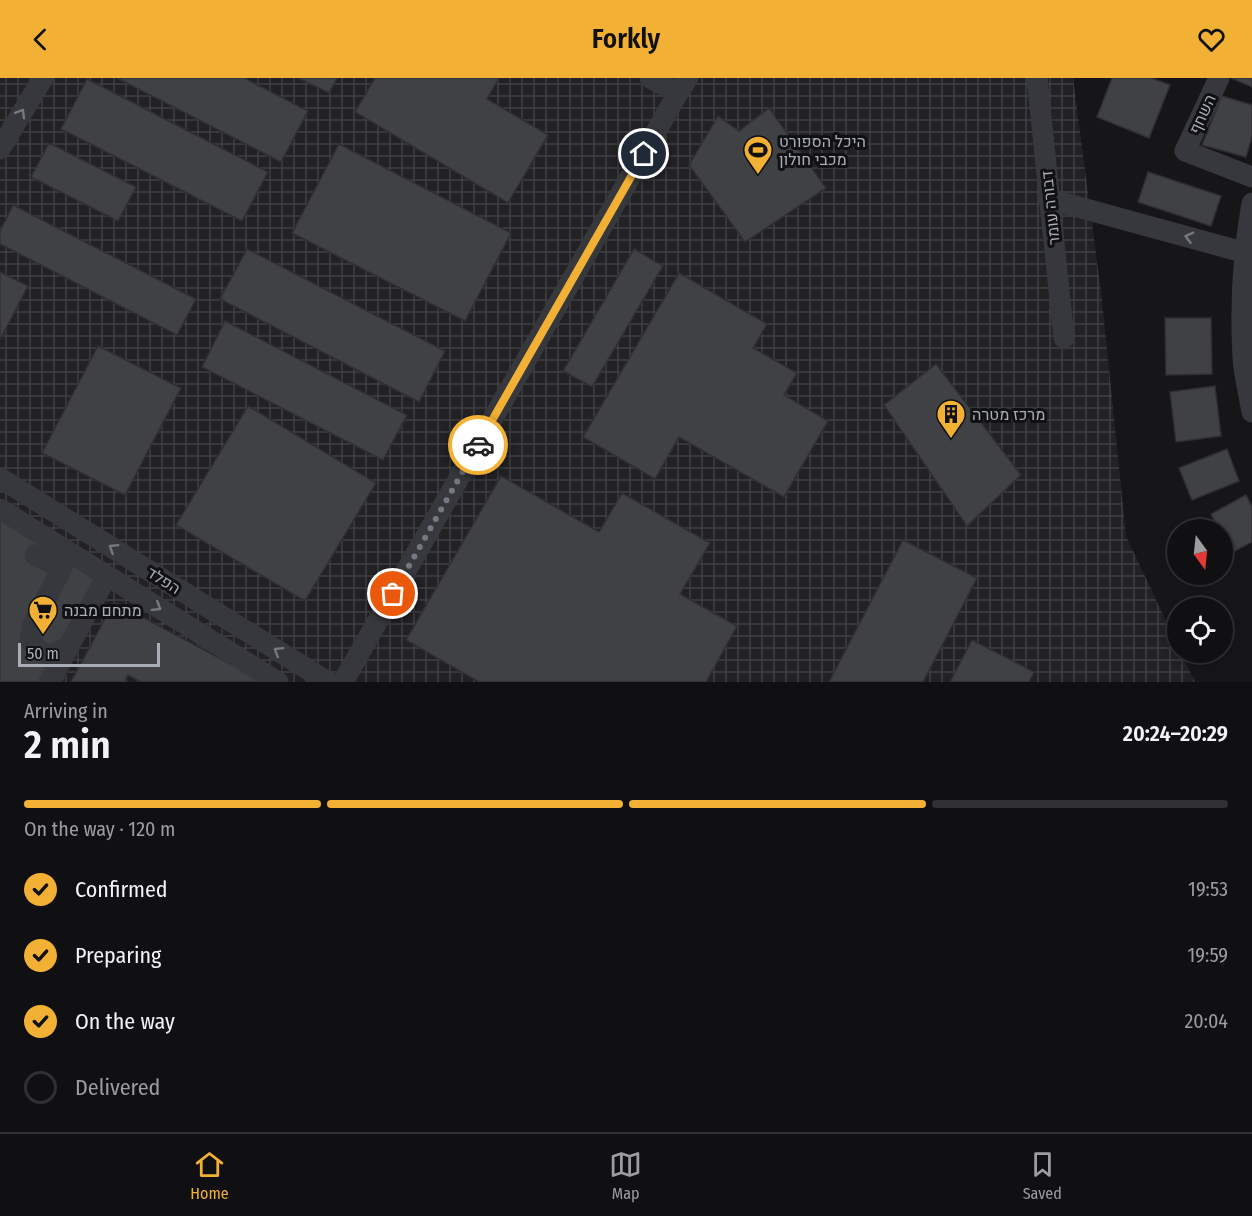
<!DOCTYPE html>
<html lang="en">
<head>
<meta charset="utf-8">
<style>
  :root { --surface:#101012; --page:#19191b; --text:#f1f3f6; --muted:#9c9d9f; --line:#303032; --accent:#f2b134 }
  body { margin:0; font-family:"Fira Sans Condensed",Heebo,sans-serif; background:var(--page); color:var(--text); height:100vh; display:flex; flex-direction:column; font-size:22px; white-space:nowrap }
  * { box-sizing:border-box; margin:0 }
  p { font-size:20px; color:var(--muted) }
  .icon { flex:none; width:33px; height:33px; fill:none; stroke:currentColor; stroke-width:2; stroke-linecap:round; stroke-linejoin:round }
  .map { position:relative; height:604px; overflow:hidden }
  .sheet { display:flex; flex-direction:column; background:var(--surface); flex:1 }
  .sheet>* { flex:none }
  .needle { width:39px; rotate:165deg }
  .buttons { position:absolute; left:1167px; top:441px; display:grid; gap:12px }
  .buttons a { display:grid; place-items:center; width:66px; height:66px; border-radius:50%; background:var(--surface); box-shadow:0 3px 9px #0003,0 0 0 2px var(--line); font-size:30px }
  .scale { position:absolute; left:18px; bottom:15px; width:142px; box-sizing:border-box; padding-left:6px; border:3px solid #a8adb8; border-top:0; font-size:16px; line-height:21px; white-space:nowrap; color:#a8adb8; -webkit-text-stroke:4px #111113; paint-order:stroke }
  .pin { position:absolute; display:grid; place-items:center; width:51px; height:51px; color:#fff; margin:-26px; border:3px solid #fff; border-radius:50%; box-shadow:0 2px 6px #0007 }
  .courier { position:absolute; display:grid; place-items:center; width:60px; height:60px; margin:-30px; border:4px solid #f2b134; border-radius:50%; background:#fff; color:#222; box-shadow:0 2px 8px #0007 }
  .summary em { font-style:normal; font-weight:600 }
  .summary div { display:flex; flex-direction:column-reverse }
  .summary { display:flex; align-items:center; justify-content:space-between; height:102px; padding:0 24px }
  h1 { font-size:39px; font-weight:600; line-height:45px }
  .bar { display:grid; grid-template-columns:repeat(4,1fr); gap:9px 6px; align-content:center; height:72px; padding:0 24px }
  .bar i { height:8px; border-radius:4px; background:var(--line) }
  .bar .on { background:var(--accent) }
  .bar p { grid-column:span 4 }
  ol { padding:0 24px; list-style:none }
  li { display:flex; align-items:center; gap:18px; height:66px }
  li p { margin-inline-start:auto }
  li .icon { padding:6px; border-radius:50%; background:var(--accent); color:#111; stroke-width:4 }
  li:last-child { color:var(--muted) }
  li i { width:33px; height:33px; border:3px solid var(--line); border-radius:50% }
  header { display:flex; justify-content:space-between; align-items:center; height:78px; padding:0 24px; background:var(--accent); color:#111; font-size:27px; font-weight:600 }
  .menu { display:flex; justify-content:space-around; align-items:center; height:84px; border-top:2px solid var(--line); background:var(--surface); font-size:16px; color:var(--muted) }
  .menu a { display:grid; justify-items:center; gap:3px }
  .menu .on { color:var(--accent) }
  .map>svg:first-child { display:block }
  .industrial { fill:url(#industrial-grid) }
  .building { fill:#404145; stroke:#303034; stroke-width:1.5 }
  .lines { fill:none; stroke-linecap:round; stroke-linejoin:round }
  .minor { stroke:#37383d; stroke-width:21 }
  .oneway { stroke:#757881 }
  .done { stroke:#757880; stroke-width:6; stroke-dasharray:0 10.8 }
  .route { stroke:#f2b134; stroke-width:8 }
  .labels { text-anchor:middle; stroke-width:6; stroke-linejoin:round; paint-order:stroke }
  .street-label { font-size:16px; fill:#a8adb8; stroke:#111113 }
  .poi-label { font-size:16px; fill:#a8adb8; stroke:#111113; text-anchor:start }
</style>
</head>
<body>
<header><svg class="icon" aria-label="back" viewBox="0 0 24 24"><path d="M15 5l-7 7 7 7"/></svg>Forkly<svg class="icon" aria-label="heart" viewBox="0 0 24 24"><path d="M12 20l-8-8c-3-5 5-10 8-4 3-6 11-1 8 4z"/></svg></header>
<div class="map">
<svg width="1252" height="604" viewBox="0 0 1252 604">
  <defs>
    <pattern id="industrial-grid" width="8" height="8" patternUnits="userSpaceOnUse" patternTransform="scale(1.5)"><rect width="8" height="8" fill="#222225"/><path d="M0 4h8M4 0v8" fill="none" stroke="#3f3f43"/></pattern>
  </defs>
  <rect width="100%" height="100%" fill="#161618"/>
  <polygon class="industrial" points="0,0 1073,0 1102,222 1126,458 1177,566 1178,574 1181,575 1195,604 0,604"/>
  <g class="building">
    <polygon points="117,0 244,0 308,33 281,84"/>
    <polygon points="298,0 337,0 329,15"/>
    <polygon points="375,0 499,0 487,21 548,57 508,125 355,34"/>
    <polygon points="1112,0 1151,0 1170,7 1149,60 1097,39"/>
    <polygon points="1231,0 1252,0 1252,9"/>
    <polygon points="87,1 268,94 242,143 61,51"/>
    <polygon points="1222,18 1252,27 1252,58 1246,79 1202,67"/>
    <polygon points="769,30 826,110 745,164 689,87 718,38 739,53"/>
    <polygon points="49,65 136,109 118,143 31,99"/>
    <polygon points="339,66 511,155 465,243 292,155"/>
    <polygon points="1148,94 1221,118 1211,148 1138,124"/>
    <polygon points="13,127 196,221 177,257 0,166 0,153"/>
    <polygon points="247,171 445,273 419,324 220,221"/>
    <polygon points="634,171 663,188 592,309 563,293"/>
    <polygon points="0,194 28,208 0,262"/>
    <polygon points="679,195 767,246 753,270 797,295 784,317 828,343 784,419 679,359 655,401 583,359"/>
    <polygon points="1165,240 1211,240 1212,296 1166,297"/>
    <polygon points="225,243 407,337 383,382 202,289"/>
    <polygon points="98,268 181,310 125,417 42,375"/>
    <polygon points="936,286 1021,397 967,448 884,327"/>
    <polygon points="1215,308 1221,358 1176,364 1170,314"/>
    <polygon points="248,328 376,405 305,523 176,447"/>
    <polygon points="1227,371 1239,403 1192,422 1179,390"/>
    <polygon points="501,398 599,454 622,415 710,465 680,516 737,548 706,604 479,604 406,562"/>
    <polygon points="1246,417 1252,429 1252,464 1231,475 1222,458 1222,452 1219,452 1211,436"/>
    <polygon points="0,441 111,509 62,604 0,604"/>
    <polygon points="903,462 977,500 923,604 829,604"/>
    <polygon points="114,524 264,604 141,604 128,597 124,604 71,604"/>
    <polygon points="972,562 1034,594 1029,604 950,604"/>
  </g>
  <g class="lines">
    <g class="minor">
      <polyline points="650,0 678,15"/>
      <polyline points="1037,0 1064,260"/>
      <polyline points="1219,0 1185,73 1252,99"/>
      <polyline points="0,71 43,0"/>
      <polyline points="1049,121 1246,175"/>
      <path d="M1252 125C1243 176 1240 228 1243 279 1244 297 1249 316 1252 334"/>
      <polyline points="0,400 328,604"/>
      <polyline points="0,431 278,604"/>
      <path d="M35 477 62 490 33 546 30 562C42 579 50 578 68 569"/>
      <polyline points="49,604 107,498"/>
      <polyline points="343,604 678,15 688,0"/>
    </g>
  </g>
  <defs><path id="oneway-chevron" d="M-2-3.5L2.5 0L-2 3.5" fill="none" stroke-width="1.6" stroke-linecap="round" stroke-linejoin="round" transform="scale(1.5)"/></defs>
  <g class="oneway">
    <use href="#oneway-chevron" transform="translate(21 35) rotate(-59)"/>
    <use href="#oneway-chevron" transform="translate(1189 159) rotate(-165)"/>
    <use href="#oneway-chevron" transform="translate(113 470) rotate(-148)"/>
    <use href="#oneway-chevron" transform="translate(157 529) rotate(32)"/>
    <use href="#oneway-chevron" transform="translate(278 573) rotate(-148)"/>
  </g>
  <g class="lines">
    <polyline class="done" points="393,516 478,367"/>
    <polyline class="route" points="478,367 644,76"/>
  </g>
  <defs>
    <g id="stadium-pin" transform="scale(1.5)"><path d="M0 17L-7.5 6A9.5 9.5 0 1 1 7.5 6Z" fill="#f2b134" stroke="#111113"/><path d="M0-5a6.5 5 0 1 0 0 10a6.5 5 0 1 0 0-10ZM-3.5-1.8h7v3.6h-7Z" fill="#111"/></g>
    <g id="building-pin" transform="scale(1.5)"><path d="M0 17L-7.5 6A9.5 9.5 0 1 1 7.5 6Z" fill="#f2b134" stroke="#111113"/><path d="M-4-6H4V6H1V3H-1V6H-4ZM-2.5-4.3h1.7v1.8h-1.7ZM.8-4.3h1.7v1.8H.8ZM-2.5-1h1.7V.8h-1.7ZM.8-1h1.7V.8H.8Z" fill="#111"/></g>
    <g id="supermarket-pin" transform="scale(1.5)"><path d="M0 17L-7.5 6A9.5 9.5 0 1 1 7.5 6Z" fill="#f2b134" stroke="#111113"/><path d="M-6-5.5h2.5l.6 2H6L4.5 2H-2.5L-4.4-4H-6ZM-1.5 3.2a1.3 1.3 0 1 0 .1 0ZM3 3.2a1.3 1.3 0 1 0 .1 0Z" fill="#111"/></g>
  </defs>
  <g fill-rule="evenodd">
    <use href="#stadium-pin" x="758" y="72"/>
    <use href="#building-pin" x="951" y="336"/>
    <use href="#supermarket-pin" x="43" y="532"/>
  </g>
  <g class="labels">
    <g class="street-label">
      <text transform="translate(1202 36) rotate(-65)" y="6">השחף</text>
      <text transform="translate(1050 130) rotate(-96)" y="6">דבורה עומר</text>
      <text transform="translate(164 502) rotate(32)" y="6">הפלד</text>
    </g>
    <g class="poi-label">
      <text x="779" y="69">היכל הספורט<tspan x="779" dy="18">מכבי חולון</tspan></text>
      <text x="972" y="342">מרכז מטרה</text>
      <text x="64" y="538">מתחם מבנה</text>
    </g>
  </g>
</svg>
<div class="buttons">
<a><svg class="needle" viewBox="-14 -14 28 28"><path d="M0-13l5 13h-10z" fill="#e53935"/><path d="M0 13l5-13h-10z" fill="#9c9d9f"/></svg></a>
<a><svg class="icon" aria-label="locate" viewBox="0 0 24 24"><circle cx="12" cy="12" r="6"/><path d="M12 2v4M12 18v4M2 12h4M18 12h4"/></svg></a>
</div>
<div class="scale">50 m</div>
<div class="pin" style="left:393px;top:516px;background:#ea580c"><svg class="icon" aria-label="bag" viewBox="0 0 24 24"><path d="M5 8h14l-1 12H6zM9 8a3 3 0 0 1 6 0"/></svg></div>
<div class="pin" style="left:644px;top:76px;background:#1f2937"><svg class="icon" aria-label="home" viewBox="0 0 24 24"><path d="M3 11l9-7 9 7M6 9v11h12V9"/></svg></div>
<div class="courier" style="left:478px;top:367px"><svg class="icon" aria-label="car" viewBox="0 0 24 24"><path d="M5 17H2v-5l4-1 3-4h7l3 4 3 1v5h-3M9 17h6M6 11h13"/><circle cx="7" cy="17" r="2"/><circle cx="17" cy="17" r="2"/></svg></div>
</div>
<section class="sheet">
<div class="summary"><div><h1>2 min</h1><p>Arriving in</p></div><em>20:24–20:29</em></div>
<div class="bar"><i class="on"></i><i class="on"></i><i class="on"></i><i></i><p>On the way · 120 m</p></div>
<ol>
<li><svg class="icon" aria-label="check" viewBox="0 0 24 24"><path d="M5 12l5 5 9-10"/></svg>Confirmed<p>19:53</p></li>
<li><svg class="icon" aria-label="check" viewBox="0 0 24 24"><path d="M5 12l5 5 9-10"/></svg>Preparing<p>19:59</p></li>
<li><svg class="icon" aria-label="check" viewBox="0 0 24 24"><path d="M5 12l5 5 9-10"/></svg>On the way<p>20:04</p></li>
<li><i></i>Delivered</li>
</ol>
</section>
<nav class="menu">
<a class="on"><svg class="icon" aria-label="home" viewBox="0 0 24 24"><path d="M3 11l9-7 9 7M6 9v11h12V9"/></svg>Home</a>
<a><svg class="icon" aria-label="map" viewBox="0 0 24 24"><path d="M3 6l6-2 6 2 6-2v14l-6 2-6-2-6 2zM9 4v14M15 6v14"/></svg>Map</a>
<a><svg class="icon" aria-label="saved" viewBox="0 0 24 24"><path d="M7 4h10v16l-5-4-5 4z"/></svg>Saved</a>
</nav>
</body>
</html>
